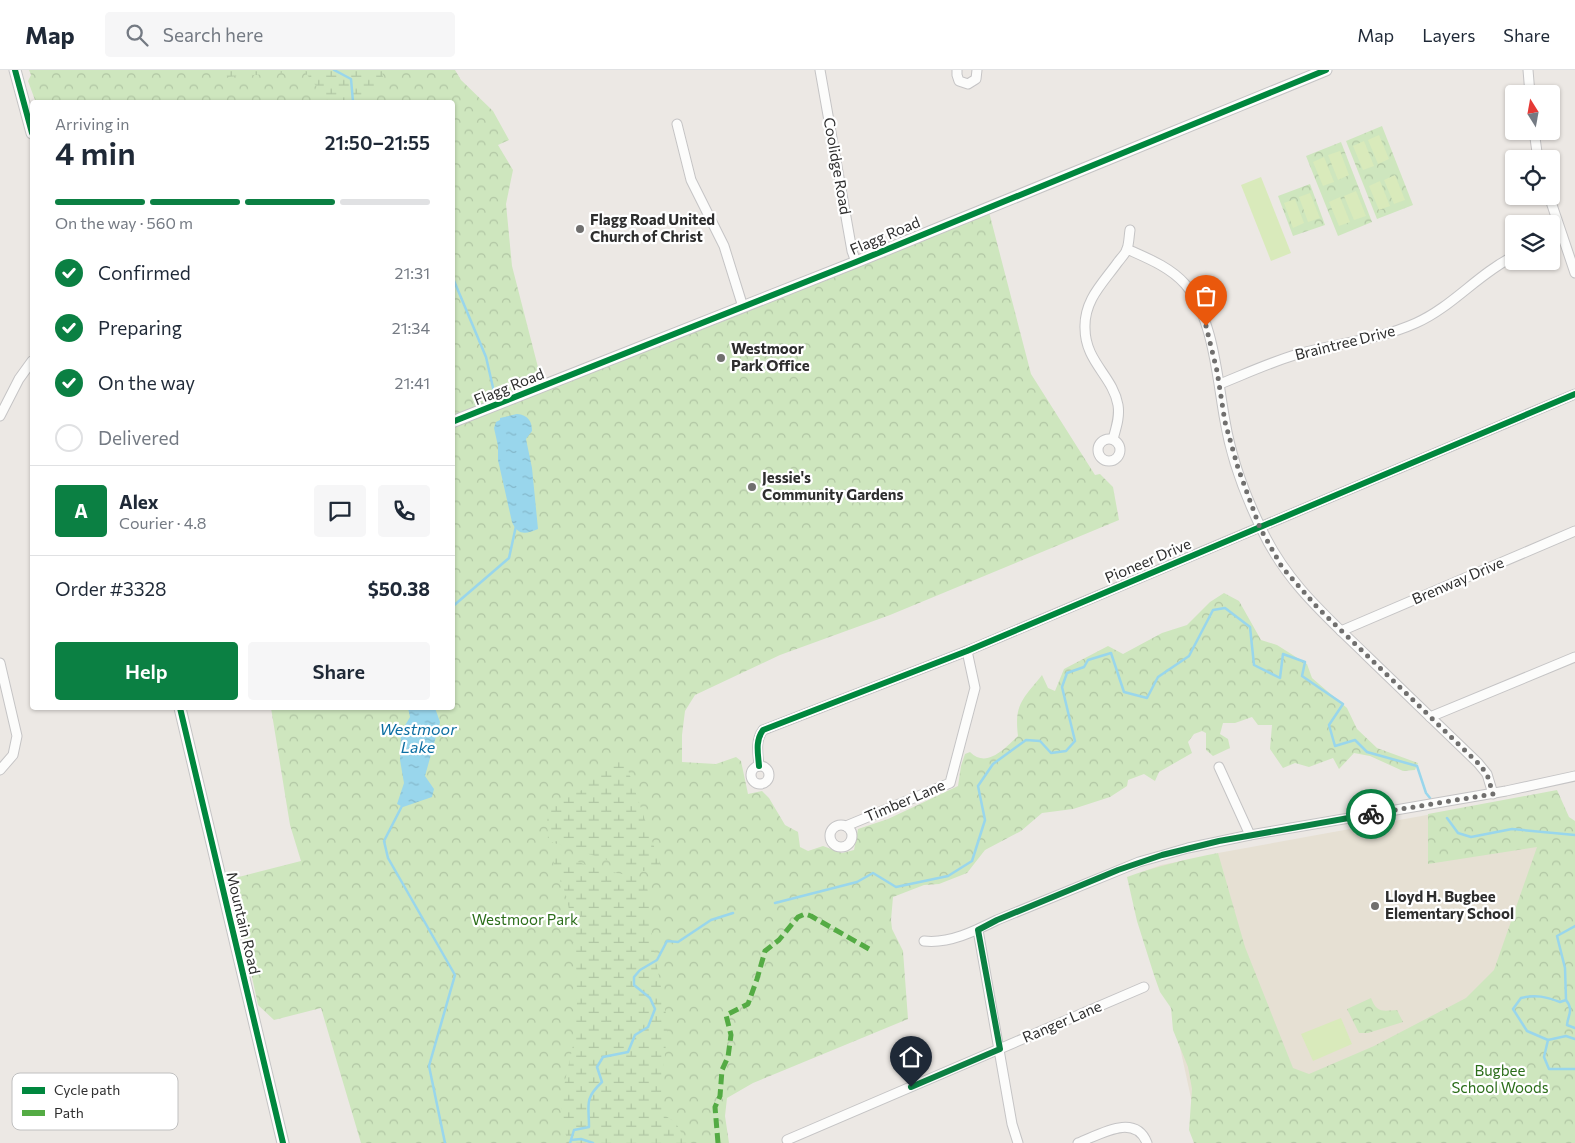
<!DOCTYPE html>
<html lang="en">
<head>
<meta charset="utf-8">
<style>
  :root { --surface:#fff; --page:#f6f6f7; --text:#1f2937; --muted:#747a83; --line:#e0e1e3; --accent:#0b8043 }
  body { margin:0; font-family:Commissioner,sans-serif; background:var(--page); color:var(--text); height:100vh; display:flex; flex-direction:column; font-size:19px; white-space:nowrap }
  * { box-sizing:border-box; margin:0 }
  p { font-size:16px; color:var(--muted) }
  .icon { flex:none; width:28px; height:28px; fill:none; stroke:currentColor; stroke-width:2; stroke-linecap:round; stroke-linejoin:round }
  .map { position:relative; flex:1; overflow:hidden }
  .details { position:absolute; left:30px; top:30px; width:425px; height:610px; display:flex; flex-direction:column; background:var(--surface); border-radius:5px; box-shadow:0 1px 4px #0004 }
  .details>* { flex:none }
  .needle { width:32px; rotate:349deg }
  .controls { position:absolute; left:1505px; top:15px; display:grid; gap:10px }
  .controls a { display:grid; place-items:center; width:55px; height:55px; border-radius:5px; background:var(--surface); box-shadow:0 1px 4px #0004; font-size:25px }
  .pin { position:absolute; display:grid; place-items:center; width:42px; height:42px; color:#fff; margin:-51px -21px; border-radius:50% 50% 50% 0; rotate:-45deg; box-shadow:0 0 5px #0007 }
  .pin .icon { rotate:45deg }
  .courier { position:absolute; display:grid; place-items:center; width:50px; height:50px; margin:-25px; border:4px solid #0b8043; border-radius:50%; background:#fff; color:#222; box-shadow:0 1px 6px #0007 }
  .head em { font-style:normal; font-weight:600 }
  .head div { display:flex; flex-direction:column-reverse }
  .head { display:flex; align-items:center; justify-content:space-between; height:85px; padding:0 25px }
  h1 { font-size:32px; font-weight:600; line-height:38px }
  .bar { display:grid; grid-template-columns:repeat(4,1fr); gap:8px 5px; align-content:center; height:60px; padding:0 25px }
  .bar i { height:6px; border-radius:4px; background:var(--line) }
  .bar .active { background:var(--accent) }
  .bar p { grid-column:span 4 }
  .line { display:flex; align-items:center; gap:12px; padding:0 25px; border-top:1px solid var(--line) }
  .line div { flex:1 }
  .round { display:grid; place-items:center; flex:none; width:52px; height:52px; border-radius:5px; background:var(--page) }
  ol { padding:0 25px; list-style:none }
  li { display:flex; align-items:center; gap:15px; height:55px }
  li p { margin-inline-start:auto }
  li .icon { padding:5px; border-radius:50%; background:var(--accent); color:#fff; stroke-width:4 }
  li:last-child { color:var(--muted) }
  li i { width:28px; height:28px; border:2px solid var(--line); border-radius:50% }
  .button { display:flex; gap:10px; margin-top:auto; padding:10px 25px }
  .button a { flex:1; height:58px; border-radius:5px; background:var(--accent); color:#fff; font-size:20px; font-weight:600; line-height:58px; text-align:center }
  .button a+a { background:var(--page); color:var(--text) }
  header { display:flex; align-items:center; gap:30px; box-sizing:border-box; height:70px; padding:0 25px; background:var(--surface); border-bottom:1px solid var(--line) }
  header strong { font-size:24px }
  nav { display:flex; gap:28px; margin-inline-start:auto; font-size:18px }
  .search { width:350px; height:45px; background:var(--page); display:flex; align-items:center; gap:12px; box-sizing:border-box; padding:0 18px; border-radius:5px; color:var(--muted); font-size:19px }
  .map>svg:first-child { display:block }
  .education { fill:#e6e0d3 }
  .forest { fill:url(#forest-crowns) }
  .wetland { fill:url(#wetland-marsh) }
  .pitch { fill:#d9eabb }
  .water { fill:url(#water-ripples) }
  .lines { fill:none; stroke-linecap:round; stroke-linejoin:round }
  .stream { stroke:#99d6ec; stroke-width:2.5 }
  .street-casing { stroke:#c5c4c5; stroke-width:11 }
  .secondary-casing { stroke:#c5c4c5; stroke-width:13 }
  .street { stroke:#fcfcfb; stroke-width:9 }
  .secondary { stroke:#fcfcfb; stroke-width:11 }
  .quiet { stroke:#54ab44; stroke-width:5; stroke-dasharray:10 5; stroke-linecap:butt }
  .cycleway-casing { stroke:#fff; stroke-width:9 }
  .cycleway { stroke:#00873e; stroke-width:6 }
  .done { stroke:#706f6e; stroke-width:5; stroke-dasharray:0 9 }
  .route { stroke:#0b8043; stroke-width:6 }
  .poi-dot { fill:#706f6e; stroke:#fff; stroke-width:2 }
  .labels { text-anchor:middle; stroke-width:4.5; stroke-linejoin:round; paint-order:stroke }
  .street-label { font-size:15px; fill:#2e2e2e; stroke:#fff }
  .poi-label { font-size:15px; font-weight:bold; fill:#2e2e2e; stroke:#fff; text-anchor:start }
  .park-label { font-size:15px; fill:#2c6e1b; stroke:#fff }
  .water-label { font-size:16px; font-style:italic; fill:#0d6fa3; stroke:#fff }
  .key { fill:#fff; stroke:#c0c0c0; stroke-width:1 }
  .key-label { font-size:14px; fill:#2e2e2e }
</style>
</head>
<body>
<header>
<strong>Map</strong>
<div class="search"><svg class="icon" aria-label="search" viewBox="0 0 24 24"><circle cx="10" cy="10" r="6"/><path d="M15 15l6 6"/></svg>Search here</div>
<nav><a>Map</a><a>Layers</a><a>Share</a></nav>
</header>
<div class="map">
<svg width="1575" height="1073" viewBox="0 0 1575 1073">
  <defs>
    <pattern id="forest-crowns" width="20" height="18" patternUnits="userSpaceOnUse" patternTransform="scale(1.25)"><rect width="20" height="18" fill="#cee6be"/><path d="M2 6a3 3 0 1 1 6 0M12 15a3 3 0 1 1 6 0" fill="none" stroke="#b1c6a4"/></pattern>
    <pattern id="wetland-marsh" width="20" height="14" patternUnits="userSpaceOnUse" patternTransform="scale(1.25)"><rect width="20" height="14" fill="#cee6be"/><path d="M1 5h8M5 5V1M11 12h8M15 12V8" fill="none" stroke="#b1c6a4"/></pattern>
    <pattern id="water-ripples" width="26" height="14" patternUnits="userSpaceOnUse" patternTransform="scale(1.25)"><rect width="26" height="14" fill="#99d6ec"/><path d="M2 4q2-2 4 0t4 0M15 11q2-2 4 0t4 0" fill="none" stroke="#84b8cb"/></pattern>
  </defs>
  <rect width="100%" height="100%" fill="#ece8e4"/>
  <polygon class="education" points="1555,721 1558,884 1199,1065 1142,802 1161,795 1218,784 1218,783 1526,727"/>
  <g class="forest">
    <polygon points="29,0 455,0 461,10 493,41 509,70 498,75 513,100 506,134 512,196 540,305 538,307 539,314 453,349 452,32 98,32 35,30 28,11 31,5"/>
    <polygon points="1382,56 1413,135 1377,149 1346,71"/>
    <polygon points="1341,72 1372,152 1338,166 1306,86"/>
    <polygon points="1310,114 1325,155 1293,166 1278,126"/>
    <path d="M989 142 1031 304 1095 405 1100 404 1113 417 1119 450 890 545 780 585 695 625 685 641 682 665V692L716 694 736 687 741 691 748 724 762 721 769 728 785 755 798 762 800 777 808 781 823 776 842 783 854 780 858 759 888 749 958 716 961 696 965 684 970 682C987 699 1005 678 1018 666 1014 634 1023 629 1042 605L1048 618 1055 621 1064 599 1108 576 1123 584 1162 563 1187 555 1210 532 1224 523 1239 531 1261 570 1277 575 1307 594 1312 608 1347 638 1357 659 1377 678 1418 693 1415 700 1403 701 1370 686 1354 683 1339 699 1333 688 1309 697 1295 693 1283 698 1270 679 1272 655H1258L1252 647 1235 653H1223L1220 664 1228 669 1230 678 1213 686 1206 680V663L1202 661 1194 664 1188 672 1192 683 1159 702 1155 711 1144 704 1128 710 1127 716 1110 727 1073 739 1042 743 1021 761 985 780 967 803 939 814 924 815 893 827 891 850 892 859 903 881 908 949 753 1013 727 1028 725 1046 729 1073H361L321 938 274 950 258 935 231 809 301 791 290 755 271 638H452L453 358Z"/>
    <path d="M1557 720 1569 747 1575 751V1073H1194L1189 1060 1192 1019 1188 997 1173 960 1171 938 1160 922 1154 905 1137 851 1127 807C1157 796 1187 789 1218 783L1245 877 1293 998 1309 1004 1374 976 1466 928 1494 900 1537 777 1428 794V744Z"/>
    <path d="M1371 928C1377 943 1382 941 1397 940L1403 952 1368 963H1359L1347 939Z"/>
  </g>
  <g class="wetland">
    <polygon points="226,0 382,0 383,8 363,32 329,32 304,1 227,7"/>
    <polygon points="617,683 620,684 626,694 662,800 642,801 548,771 547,744 561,728 585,719 589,709 606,698"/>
    <path d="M557 783 578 792 601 800 638 807 642 810 647 817 650 834 652 869 668 955 662 1011 661 1030 663 1044 676 1053 687 1073H570C549 1040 574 991 576 954 579 914 575 868 567 829 564 814 553 802 553 786Z"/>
  </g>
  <g class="pitch">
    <polygon points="1379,65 1389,89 1378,94 1368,70"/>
    <polygon points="1364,71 1374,96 1363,100 1353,76"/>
    <polygon points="1340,81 1349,105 1338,110 1328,85"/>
    <polygon points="1324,87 1334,112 1323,116 1313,92"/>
    <polygon points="1395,105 1405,130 1394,134 1384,110"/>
    <polygon points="1261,107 1291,183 1271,191 1241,115"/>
    <polygon points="1380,111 1390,136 1379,140 1369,116"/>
    <polygon points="1356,121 1366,146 1354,150 1344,126"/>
    <polygon points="1310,123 1320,148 1308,152 1299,127"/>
    <polygon points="1340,127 1350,152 1339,156 1329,132"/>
    <polygon points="1295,129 1304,153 1293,158 1284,133"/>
    <polygon points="1341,948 1352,974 1313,991 1301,964"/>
  </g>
  <g class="water">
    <path d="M517 344C528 345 532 351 532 361L526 369 532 398 538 459C526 464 518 466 512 452L498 390V376L494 358 496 352 500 350V348Z"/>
    <polygon points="408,638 435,638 440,652 425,706 434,719 432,727 403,737 397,734 404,713 400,690 401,662 410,647"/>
  </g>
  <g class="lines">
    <g class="stream">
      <polyline points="334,0 351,9 353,32"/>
      <polyline points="452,206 486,287 494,322"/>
      <polyline points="452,537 509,488 516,456"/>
      <polyline points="403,734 384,771 388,788 455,905 429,996 445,1073"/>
      <polyline points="1447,748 1458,763 1471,767 1512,759 1575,765"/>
      <polyline points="775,833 857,812 873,803 896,817 948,806 972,791 985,750 978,716 993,694 1026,670 1040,671 1051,683 1066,681 1075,671 1062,617 1067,603 1084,597 1088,590 1111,583 1124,622 1147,628 1158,607 1189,586 1213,540 1225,538 1250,557 1254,595 1280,608 1283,584 1305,592 1302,606 1343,634 1329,655 1335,676 1355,670 1367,682 1417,696 1426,723 1430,728"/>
      <path d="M1575 856 1557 866 1565 898 1566 930 1560 932C1546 927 1536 924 1521 928L1513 939 1527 961 1548 970 1544 987 1549 999H1575"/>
      <path d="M1566 930C1574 940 1568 945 1567 955L1575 958"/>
      <polyline points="1548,970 1566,966 1575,969"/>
      <polyline points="571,1070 581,1069 593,1073"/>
      <path d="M570 1073 574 1060 589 1057C589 1034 584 1029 602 1012L597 997 603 987 628 982 635 965 648 957 655 939 650 928 634 915V907L640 900 657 890 667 871 678 872 711 850 733 843"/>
    </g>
    <g class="street-casing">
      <g id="street">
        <polyline points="820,0 852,181 856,192"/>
        <polyline points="957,0 957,5 959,11 968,14 976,9 977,0"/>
        <polyline points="1528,0 1530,24"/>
        <polyline points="677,54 691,110 724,176 743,237"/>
        <polyline points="1534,61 1538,89"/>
        <polyline points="1549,126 1575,203"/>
        <polyline points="1551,171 1562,166"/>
        <path d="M1127 179C1147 188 1170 197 1185 214 1214 249 1217 308 1225 351 1231 387 1245 425 1261 458 1286 512 1325 545 1366 585 1403 621 1441 657 1478 693L1487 704 1493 724"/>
        <path d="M1220 314C1245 304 1271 292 1298 284 1338 273 1378 270 1416 253 1452 237 1478 204 1514 186"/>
        <polyline points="0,346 19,309 32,291"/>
        <circle cx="1109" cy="380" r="11"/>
        <path d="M1113 369C1116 358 1120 347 1118 335 1113 306 1085 292 1085 258 1084 230 1103 213 1118 192 1121 188 1126 183 1127 179 1129 174 1129 166 1130 160"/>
        <polyline points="1341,561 1575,461"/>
        <polyline points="0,593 17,666 13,685 0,700"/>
        <polyline points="1430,647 1575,587"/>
        <circle cx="760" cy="705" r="9"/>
        <path d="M759 696C758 683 755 671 763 660L967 581 1575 324"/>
        <polyline points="1219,697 1250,765"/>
        <circle cx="841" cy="766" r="11"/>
        <polyline points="846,756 950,713 975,618 967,581"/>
        <polyline points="978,860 1012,1054 1018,1073"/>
        <path d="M924 871C949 874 975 861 997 850L1139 792 1188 778 1250 765 1506 721 1575 706"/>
        <polyline points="787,1070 1144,917"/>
        <path d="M1078 1073C1099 1065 1135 1042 1147 1073"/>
      </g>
    </g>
    <g class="secondary-casing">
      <g id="secondary">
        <polyline points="15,0 32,63"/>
        <polyline points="452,352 856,192 1326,0"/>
        <polyline points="180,638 283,1073"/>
      </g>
    </g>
    <use href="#street" class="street"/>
    <use href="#secondary" class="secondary"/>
    <polyline class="quiet" points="718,1073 715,1037 720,1026 722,1000 728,987 731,965 726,945 748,934 757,909 765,881 779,870 798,847 805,844 811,846 869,879"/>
    <g class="cycleway-casing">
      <g id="cycleway">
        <polyline points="15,0 32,63"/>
        <polyline points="452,352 856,192 1326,0"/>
        <polyline points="180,638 283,1073"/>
        <path d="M759 696C758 683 755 671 763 660L967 581 1575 324"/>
      </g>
    </g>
    <use href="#cycleway" class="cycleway"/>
  </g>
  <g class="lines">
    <polyline class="done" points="1206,256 1217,301 1225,352 1238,398 1260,458 1282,497 1317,537 1478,693 1487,704 1493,724 1371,744"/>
    <polyline class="route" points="911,1017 1000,979 978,860 997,850 1118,800 1162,785 1219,771 1371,744"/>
  </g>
  <g class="poi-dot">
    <circle cx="580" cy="159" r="5"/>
    <circle cx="721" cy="288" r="5"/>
    <circle cx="752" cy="417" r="5"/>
    <circle cx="1375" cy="836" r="5"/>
  </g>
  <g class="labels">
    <g class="street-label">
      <text transform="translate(837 96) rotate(80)" y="5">Coolidge Road</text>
      <text transform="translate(885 166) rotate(-23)" y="5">Flagg Road</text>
      <text transform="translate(1345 273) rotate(-14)" y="5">Braintree Drive</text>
      <text transform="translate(509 317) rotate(-22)" y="5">Flagg Road</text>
      <text transform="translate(1148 491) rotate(-23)" y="5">Pioneer Drive</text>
      <text transform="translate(1458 511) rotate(-23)" y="5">Brenway Drive</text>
      <text transform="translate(905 731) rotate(-23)" y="5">Timber Lane</text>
      <text transform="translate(243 853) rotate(77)" y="5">Mountain Road</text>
      <text transform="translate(1062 952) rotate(-23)" y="5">Ranger Lane</text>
    </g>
    <g class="poi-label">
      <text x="590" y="155">Flagg Road United<tspan x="590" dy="17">Church of Christ</tspan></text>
      <text x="731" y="284">Westmoor<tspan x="731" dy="17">Park Office</tspan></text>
      <text x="762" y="413">Jessie's<tspan x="762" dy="17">Community Gardens</tspan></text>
      <text x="1385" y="832">Lloyd H. Bugbee<tspan x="1385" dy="17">Elementary School</tspan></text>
    </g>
    <g class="park-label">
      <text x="525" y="855">Westmoor Park</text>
      <text x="1500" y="1006">Bugbee<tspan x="1500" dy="17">School Woods</tspan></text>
    </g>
    <g class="water-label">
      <text x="418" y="665">Westmoor<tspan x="418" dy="18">Lake</tspan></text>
    </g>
  </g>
  <rect x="12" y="1003" width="166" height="57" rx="8" class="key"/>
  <rect x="22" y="1017" width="23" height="7" fill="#00873e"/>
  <rect x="22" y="1040" width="23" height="6" fill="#54ab44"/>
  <g class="key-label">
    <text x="54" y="1025">Cycle path</text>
    <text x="54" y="1048">Path</text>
  </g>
</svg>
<div class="controls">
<a><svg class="needle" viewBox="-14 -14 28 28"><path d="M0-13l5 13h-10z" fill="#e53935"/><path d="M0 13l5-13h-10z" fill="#747a83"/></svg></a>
<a><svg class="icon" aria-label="locate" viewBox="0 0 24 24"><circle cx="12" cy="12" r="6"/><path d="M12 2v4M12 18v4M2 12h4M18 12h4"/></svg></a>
<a><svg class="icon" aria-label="layers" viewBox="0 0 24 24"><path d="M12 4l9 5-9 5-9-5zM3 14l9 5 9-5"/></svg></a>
</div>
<div class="pin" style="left:1206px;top:256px;background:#ea580c"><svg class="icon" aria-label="bag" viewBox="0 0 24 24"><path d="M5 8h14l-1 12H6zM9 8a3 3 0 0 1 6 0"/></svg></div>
<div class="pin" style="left:911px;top:1017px;background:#1f2937"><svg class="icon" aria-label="home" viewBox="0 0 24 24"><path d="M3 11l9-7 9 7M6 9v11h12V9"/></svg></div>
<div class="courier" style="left:1371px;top:744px"><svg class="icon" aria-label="bike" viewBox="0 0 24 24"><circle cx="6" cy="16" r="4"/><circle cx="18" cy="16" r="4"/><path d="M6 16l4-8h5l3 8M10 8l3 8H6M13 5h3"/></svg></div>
<section class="details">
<div class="head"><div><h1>4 min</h1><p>Arriving in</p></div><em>21:50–21:55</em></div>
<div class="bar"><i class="active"></i><i class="active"></i><i class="active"></i><i></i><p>On the way · 560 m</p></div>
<ol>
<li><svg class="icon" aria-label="check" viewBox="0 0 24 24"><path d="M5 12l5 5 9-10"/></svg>Confirmed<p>21:31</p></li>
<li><svg class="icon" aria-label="check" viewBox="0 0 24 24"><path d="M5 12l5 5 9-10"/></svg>Preparing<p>21:34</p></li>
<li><svg class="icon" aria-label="check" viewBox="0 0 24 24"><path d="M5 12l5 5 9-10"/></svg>On the way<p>21:41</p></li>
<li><i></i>Delivered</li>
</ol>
<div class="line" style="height:90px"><b class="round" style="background:var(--accent);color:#fff">A</b><div><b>Alex</b><p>Courier · 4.8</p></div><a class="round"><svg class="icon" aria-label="chat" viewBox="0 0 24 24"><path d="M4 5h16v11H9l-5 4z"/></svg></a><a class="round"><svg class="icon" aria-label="phone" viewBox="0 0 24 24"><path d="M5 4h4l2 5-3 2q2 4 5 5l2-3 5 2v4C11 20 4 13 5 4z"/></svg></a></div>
<div class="line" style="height:65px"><div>Order #3328</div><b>$50.38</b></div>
<div class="button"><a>Help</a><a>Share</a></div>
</section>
</div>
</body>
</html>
